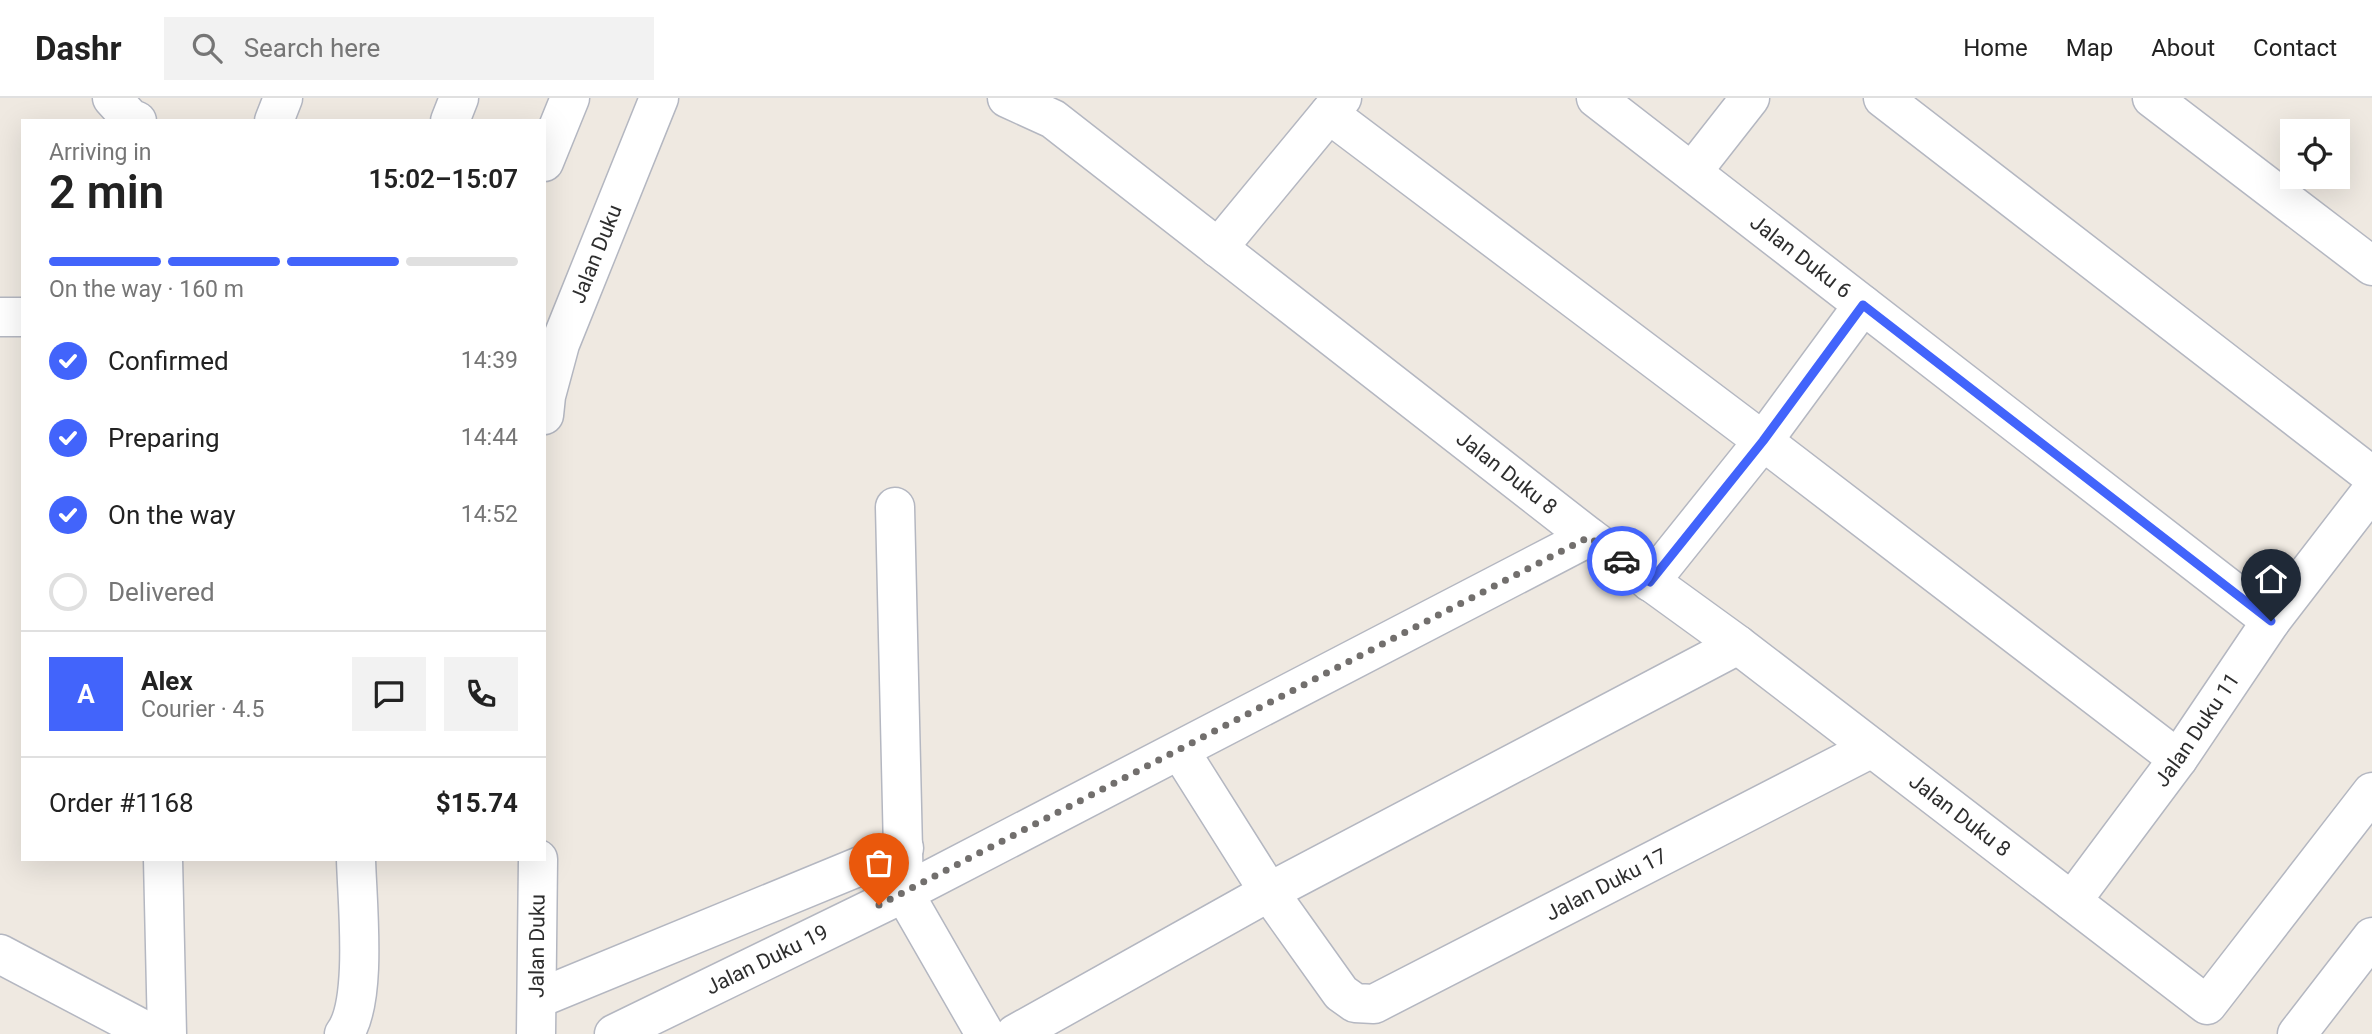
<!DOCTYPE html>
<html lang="en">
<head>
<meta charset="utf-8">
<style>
  :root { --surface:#fff; --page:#f2f2f2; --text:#222; --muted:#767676; --line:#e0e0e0; --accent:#4264fb }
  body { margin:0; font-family:Roboto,sans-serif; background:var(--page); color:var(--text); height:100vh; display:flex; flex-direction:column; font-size:26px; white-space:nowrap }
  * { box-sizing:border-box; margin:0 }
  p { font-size:23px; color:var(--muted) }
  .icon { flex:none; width:38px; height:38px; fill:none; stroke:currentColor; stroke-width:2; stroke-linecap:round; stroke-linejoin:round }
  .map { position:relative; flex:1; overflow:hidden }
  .details { position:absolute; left:21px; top:21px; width:525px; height:742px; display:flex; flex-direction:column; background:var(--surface); border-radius:0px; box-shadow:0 7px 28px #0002 }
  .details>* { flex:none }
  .tools { position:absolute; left:2280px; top:21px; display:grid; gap:14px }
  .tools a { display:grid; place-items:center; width:70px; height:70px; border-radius:0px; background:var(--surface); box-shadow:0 7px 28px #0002; font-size:35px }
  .pin { position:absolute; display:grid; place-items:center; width:60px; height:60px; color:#fff; margin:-72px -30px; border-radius:50% 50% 50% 0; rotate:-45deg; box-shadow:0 0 7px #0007 }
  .pin .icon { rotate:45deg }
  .courier { position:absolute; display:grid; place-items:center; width:70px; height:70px; margin:-35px; border:5px solid #4264fb; border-radius:50%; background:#fff; color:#222; box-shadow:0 2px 9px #0007 }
  .summary em { font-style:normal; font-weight:600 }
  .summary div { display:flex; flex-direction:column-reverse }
  .summary { display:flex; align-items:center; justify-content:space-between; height:119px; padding:0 28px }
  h1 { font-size:46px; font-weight:600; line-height:52px }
  .bar { display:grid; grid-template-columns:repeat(4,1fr); gap:10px 7px; align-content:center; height:84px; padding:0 28px }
  .bar i { height:9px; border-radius:5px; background:var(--line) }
  .bar .active { background:var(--accent) }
  .bar p { grid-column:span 4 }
  .line { display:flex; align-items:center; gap:18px; padding:0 28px; border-top:2px solid var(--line) }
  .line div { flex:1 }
  .round { display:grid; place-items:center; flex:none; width:74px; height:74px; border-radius:0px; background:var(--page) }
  ol { padding:0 28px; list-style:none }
  li { display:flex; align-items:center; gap:21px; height:77px }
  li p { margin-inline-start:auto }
  li .icon { padding:7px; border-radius:50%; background:var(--accent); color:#fff; stroke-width:4 }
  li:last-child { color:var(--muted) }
  li i { width:38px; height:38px; border:4px solid var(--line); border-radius:50% }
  header { display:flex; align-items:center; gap:42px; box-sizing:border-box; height:98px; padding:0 35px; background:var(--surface); border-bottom:2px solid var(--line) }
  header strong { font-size:33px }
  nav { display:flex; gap:38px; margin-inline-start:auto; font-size:24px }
  .search { width:490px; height:63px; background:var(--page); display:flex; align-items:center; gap:18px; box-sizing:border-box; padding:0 24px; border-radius:0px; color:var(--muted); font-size:26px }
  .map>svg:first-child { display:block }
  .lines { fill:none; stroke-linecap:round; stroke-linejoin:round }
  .minor-casing { stroke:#b4b7c1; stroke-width:41 }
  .minor { stroke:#fff; stroke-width:38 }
  .done { stroke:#726f6d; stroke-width:7; stroke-dasharray:0 12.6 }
  .route { stroke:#4264fb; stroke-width:9 }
  .labels { text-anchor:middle; stroke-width:5; stroke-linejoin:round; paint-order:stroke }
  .street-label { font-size:21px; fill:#2e2e2e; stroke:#fff }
</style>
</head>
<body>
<header>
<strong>Dashr</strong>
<div class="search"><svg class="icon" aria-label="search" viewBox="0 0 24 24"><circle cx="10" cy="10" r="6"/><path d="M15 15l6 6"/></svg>Search here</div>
<nav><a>Home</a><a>Map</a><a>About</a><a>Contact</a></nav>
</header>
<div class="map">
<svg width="2372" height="936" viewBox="0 0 2372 936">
  <rect width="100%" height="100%" fill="#efe9e1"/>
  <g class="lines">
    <g class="minor-casing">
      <g id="minor">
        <polyline points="112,0 130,20 137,23"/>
        <path id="s1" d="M1007 0 1053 21 1589 439 1738 547 2207 907 2372 694"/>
        <path id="s2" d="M1596 0 2271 523"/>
        <polyline points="1883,0 2372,378"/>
        <polyline points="2152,0 2372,168"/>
        <polyline points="1329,16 1763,343 2178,661"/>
        <polyline points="274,23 283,0"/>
        <polyline points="450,23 459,0"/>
        <polyline points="544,64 570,0"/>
        <polyline points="1692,74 1750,0"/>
        <polyline points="1218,150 1342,0"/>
        <polyline points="0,219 23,219"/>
        <path id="s3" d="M544 317 546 298 560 246 659 0"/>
        <polyline points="895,409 904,795 985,936"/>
        <polyline points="1650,484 1763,343 1863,207"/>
        <path id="s4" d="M1180 653 1269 794 1341 895 1355 905 1374 906 1872 650"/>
        <polyline points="163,761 167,936"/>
        <path id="s5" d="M2072 803 2178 661 2271 523 2372 392"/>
        <polyline points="0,856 152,936"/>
        <polyline points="537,901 904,750"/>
        <path d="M344 936C368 904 357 803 356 761"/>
        <path id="s6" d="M536 936 538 761"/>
        <path id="s7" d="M614 936 904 795 1589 439"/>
        <polyline points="1015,936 1269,794 1738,547"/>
        <polyline points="2297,936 2372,839"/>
      </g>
    </g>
    <use href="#minor" class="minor"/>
  </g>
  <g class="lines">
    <polyline class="done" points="879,807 1589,439 1622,463"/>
    <polyline class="route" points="1622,463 1650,484 1763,343 1863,207 2271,523"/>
  </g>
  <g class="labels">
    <g class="street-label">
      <text dy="7" stroke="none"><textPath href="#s3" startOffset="170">Jalan Duku</textPath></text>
      <text dy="7" stroke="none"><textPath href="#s2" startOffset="259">Jalan Duku 6</textPath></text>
      <text dy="7" stroke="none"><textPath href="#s1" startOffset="626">Jalan Duku 8</textPath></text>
      <text dy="7" stroke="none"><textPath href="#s5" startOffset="212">Jalan Duku 11</textPath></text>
      <text dy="7" stroke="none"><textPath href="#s1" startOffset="1194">Jalan Duku 8</textPath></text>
      <text dy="7" stroke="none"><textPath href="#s4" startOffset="588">Jalan Duku 17</textPath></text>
      <text dy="7" stroke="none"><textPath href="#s6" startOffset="88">Jalan Duku</textPath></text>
      <text dy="7" stroke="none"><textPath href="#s7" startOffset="170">Jalan Duku 19</textPath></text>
    </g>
  </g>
</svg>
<div class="tools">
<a><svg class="icon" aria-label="locate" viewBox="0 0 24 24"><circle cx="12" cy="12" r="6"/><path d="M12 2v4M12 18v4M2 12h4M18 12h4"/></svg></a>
</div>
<div class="pin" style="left:879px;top:807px;background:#ea580c"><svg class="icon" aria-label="bag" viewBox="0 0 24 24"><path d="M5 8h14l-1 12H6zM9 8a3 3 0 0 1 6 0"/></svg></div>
<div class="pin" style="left:2271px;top:523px;background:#1f2937"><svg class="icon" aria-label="home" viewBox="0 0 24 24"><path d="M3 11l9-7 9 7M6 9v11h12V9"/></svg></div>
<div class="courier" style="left:1622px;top:463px"><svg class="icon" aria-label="car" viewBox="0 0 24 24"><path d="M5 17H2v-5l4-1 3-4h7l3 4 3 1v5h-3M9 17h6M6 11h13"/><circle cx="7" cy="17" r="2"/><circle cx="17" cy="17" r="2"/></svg></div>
<section class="details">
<div class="summary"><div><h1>2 min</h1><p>Arriving in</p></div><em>15:02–15:07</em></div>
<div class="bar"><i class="active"></i><i class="active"></i><i class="active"></i><i></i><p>On the way · 160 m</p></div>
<ol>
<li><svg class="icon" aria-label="check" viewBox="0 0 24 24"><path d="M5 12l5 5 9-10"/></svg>Confirmed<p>14:39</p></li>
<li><svg class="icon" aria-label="check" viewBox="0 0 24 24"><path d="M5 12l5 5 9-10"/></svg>Preparing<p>14:44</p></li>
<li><svg class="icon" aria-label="check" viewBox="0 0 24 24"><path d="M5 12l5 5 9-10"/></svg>On the way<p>14:52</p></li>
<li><i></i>Delivered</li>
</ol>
<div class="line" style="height:126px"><b class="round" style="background:var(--accent);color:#fff">A</b><div><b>Alex</b><p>Courier · 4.5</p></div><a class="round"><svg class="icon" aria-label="chat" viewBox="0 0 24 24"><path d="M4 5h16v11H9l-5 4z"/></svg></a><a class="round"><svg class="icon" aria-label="phone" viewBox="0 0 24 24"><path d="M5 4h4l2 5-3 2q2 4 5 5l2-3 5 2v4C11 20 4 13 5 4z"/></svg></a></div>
<div class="line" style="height:91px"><div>Order #1168</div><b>$15.74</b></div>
</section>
</div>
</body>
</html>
